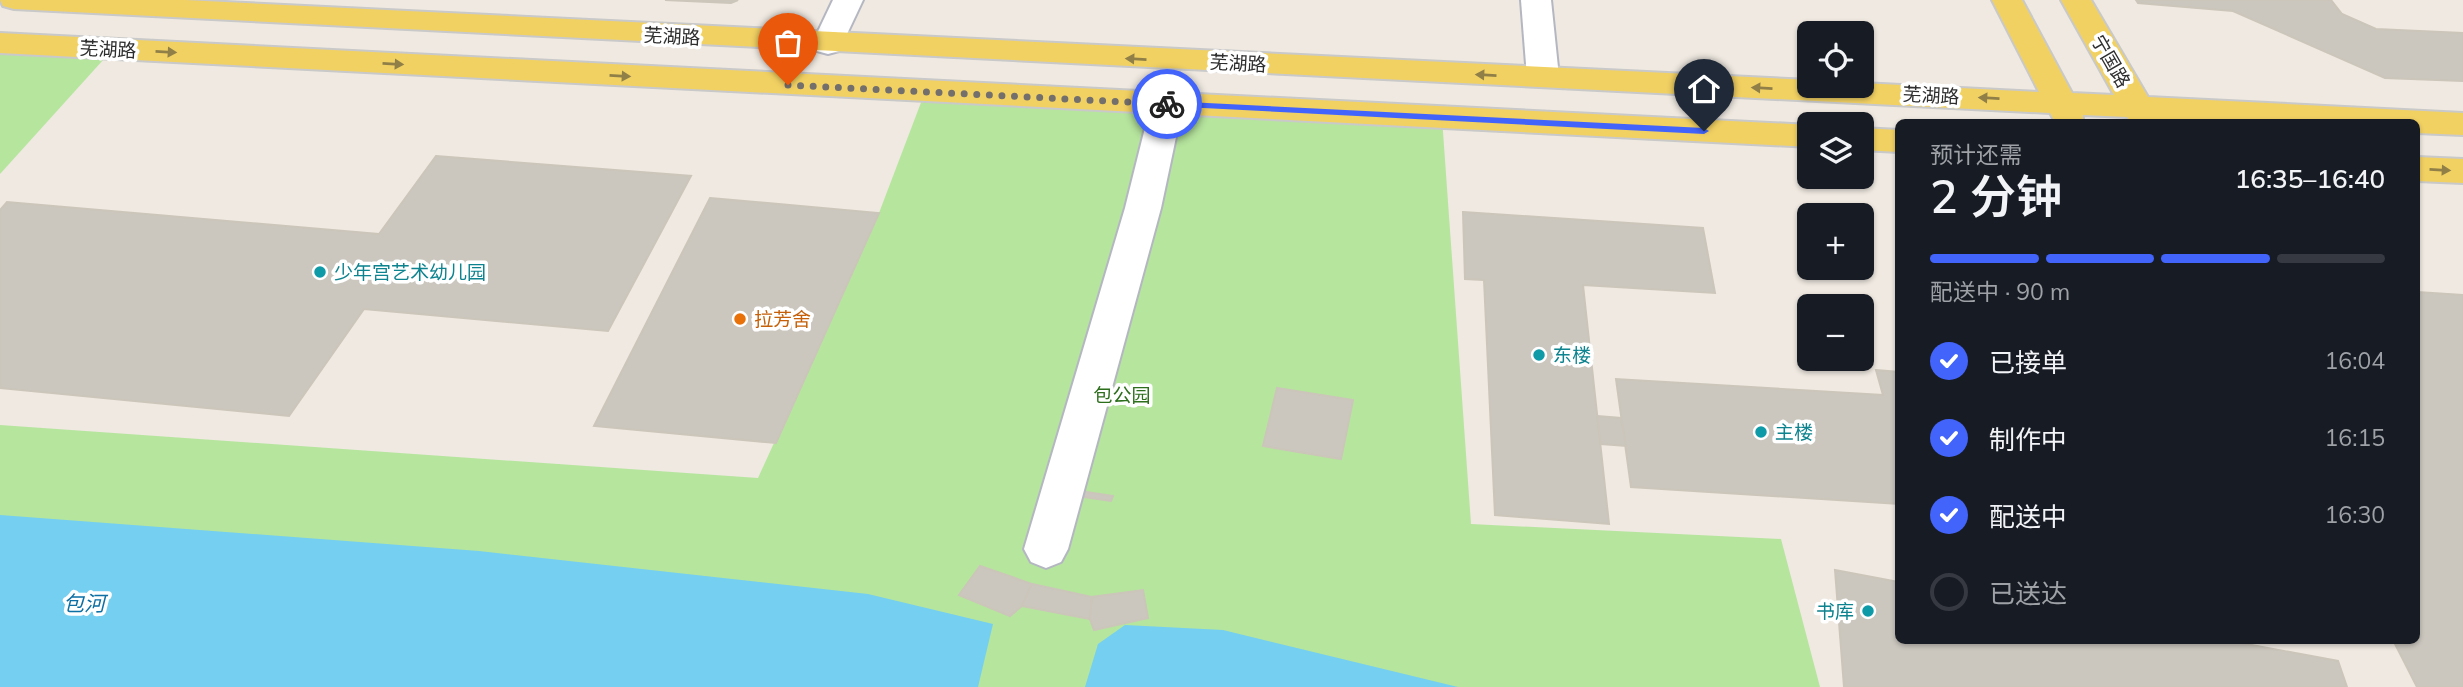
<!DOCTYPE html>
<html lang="zh">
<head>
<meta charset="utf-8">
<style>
  :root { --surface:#171b24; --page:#242831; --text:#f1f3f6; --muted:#9ea1a6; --line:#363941; --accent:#4264fb }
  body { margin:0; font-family:Mulish,"Noto Sans SC",sans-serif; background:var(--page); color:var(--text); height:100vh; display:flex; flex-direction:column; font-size:26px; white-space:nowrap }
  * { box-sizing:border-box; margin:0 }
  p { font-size:23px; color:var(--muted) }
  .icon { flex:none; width:38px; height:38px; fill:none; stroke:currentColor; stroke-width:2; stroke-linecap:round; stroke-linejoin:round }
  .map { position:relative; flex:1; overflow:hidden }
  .drawer { position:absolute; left:1895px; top:119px; width:525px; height:525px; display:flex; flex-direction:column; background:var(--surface); border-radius:10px; box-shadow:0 2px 5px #0004 }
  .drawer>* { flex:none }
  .buttons { position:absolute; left:1797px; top:21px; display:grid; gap:14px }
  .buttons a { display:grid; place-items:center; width:77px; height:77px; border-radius:10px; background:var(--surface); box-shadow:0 2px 5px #0004; font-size:35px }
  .pin { position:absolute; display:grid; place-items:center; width:60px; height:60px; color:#fff; margin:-72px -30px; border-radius:50% 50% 50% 0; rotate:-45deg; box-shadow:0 0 7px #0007 }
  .pin .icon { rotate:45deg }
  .courier { position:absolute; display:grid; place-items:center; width:70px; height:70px; margin:-35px; border:5px solid #4264fb; border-radius:50%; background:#fff; color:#222; box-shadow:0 2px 9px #0007 }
  .summary em { font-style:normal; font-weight:600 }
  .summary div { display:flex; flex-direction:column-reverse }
  .summary { display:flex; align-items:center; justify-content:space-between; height:119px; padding:0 35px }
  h1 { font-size:46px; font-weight:600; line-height:52px }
  .bar { display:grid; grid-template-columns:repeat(4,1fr); gap:10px 7px; align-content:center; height:84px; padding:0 35px }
  .bar i { height:9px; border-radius:5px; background:var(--line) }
  .bar .selected { background:var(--accent) }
  .bar p { grid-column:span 4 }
  ol { padding:0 35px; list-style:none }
  li { display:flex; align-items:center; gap:21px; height:77px }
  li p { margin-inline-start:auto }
  li .icon { padding:7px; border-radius:50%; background:var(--accent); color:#fff; stroke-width:4 }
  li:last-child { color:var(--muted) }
  li i { width:38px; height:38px; border:4px solid var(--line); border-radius:50% }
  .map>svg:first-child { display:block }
  .green { fill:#b6e59e }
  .water { fill:#75cff0 }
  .building { fill:#cbc7bf; stroke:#cbc5ba; stroke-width:2 }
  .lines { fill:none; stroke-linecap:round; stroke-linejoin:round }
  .minor-casing { stroke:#b4b7c1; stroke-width:4 }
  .major-casing { stroke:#c9c9c9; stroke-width:4 }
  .minor { fill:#fff; fill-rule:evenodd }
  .major { fill:#f2d163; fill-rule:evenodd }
  .oneway { fill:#908048 }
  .route { fill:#4264fb }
  .done { stroke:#726f6d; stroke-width:7; stroke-dasharray:0 12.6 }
  .culture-dot { fill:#0f9aa8; stroke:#fff; stroke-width:2.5 }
  .food-dot { fill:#e8710a; stroke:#fff; stroke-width:2.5 }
  .labels { text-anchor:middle; stroke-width:7; stroke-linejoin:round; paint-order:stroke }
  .street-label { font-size:19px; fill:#2e2e2e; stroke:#fff }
  .culture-label { font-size:19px; fill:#0d838f; stroke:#fff; text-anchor:start }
  .food-label { font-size:19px; fill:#c56008; stroke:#fff; text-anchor:start }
  .park-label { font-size:19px; fill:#2c6e1b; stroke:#fff }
  .water-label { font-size:21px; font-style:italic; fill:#0d6fa3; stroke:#fff }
</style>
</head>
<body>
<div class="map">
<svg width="2463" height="687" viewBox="0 0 2463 687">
  <rect width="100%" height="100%" fill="#efe9e1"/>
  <g class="green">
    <polygon points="0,43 113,49 0,174"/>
    <polygon points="925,92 1442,118 1471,524 1781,539 1820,687 0,687 0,425 758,478 879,213"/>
  </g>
  <g class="water">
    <polygon points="0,515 479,551 868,594 993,624 978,687 0,687"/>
    <polygon points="1125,625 1223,630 1458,687 1085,687 1098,644"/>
  </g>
  <g class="building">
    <polygon points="665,0 738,0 731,3"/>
    <polygon points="2136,0 2331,0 2342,14 2376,29 2463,33 2463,81 2385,78 2233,11 2138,3"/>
    <polygon points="436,156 691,176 608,331 364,309 289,416 0,388 0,210 7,202 379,234"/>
    <polygon points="710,198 879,213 776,443 594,426"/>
    <polygon points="1463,212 1703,228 1715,293 1583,285 1609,524 1495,515 1484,280 1465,279"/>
    <polygon points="2417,292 2463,295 2463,687 2417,687 2393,640 2417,640"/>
    <polygon points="1876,370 1899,372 1899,504 1631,487 1616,379 1883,395"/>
    <polygon points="1277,388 1353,400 1341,459 1263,446"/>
    <polygon points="1597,416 1621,418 1626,446 1601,444"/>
    <polygon points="1073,490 1113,496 1111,501 1070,495"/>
    <polygon points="980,566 1032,584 1022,606 1010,616 959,595"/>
    <polygon points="1835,570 1899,582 1899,640 2225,640 2338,661 2347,687 1844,687"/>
    <polygon points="1032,584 1092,597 1090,619 1022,606"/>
    <polygon points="1143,590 1148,618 1094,630 1090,619 1092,597"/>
  </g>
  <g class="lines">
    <g class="minor-casing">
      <g id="minor">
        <polygon points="833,0 863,0 839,51 828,54 817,51 812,44"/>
        <polygon points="1521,0 1551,0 1559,77 1554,84 1543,87 1532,84 1527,77"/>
        <polygon points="1167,93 1179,96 1183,104 1161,208 1068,549 1061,562 1046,568 1031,562 1024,549 1125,208 1151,104 1155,96"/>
      </g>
    </g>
    <g class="major-casing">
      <g id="major">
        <polygon points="0,0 185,0 1810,80 1810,86 1862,86 1862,83 2039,92 1992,0 2022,0 2072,93 2114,95 2061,0 2091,0 2148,97 2463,113 2463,135 2417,133 2417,122 2226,122 2161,119 2162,122 2130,122 2127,117 2083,115 2083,122 2055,122 2050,113 14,9 3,6"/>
        <polygon points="0,33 1810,125 1810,147 0,53"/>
        <polygon points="1862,128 1899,130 1899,152 1862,150"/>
        <polygon points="2417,157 2463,159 2463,183 2417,181"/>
      </g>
    </g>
    <use href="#minor" class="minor"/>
    <use href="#major" class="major"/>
  </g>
  <defs><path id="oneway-solid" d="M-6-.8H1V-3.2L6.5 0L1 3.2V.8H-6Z" transform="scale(1.75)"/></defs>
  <g class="oneway">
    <use href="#oneway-solid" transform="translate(166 52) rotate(3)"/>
    <use href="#oneway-solid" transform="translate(1136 59) rotate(-177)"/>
    <use href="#oneway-solid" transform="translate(393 64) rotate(3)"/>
    <use href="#oneway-solid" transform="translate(1486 75) rotate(-177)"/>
    <use href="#oneway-solid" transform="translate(620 76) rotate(3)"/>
    <use href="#oneway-solid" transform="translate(1762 88) rotate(-177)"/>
    <use href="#oneway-solid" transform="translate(1989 98) rotate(-177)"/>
    <use href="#oneway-solid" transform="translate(2440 170) rotate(3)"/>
  </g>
  <polygon class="route" points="1167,101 1704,128 1709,131 1704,134 1164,106"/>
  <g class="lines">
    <polyline class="done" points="788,85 1167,104"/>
  </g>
  <g class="culture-dot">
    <circle cx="320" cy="272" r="7"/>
    <circle cx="1539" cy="355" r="7"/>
    <circle cx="1761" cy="432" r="7"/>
    <circle cx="1868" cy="611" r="7"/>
  </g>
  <circle class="food-dot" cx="740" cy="319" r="7"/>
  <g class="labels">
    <g class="street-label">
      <text transform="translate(672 36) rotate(3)" y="7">芜湖路</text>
      <text transform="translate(108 49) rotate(3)" y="7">芜湖路</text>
      <text transform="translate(2111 61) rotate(60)" y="7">宁国路</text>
      <text transform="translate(1238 63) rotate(3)" y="7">芜湖路</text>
      <text transform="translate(1931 95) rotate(3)" y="7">芜湖路</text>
    </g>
    <g class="culture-label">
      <text x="334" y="279">少年宫艺术幼儿园</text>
      <text x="1553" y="362">东楼</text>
      <text x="1775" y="439">主楼</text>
      <text x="1854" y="618" text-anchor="end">书库</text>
    </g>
    <g class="food-label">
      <text x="754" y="326">拉芳舍</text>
    </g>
    <g class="park-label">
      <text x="1122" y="402">包公园</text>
    </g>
    <g class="water-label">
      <text x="84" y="611">包河</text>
    </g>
  </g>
</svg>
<div class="buttons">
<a><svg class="icon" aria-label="locate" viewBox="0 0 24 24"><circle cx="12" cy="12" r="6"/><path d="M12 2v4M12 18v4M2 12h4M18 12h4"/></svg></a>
<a><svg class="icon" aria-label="layers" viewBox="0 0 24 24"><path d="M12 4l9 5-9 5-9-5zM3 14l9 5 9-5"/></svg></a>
<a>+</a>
<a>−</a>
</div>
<div class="pin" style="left:788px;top:85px;background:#ea580c"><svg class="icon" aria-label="bag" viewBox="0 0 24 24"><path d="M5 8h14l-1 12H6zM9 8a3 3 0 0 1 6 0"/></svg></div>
<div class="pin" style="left:1704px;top:131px;background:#1f2937"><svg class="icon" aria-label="home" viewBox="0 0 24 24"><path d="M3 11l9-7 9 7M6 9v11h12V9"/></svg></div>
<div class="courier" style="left:1167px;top:104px"><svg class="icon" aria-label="bike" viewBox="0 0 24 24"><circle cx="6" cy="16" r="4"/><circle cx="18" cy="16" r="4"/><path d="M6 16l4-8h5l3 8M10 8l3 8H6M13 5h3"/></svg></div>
<section class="drawer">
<div class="summary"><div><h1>2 分钟</h1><p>预计还需</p></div><em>16:35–16:40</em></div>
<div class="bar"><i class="selected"></i><i class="selected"></i><i class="selected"></i><i></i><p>配送中 · 90 m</p></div>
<ol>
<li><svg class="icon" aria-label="check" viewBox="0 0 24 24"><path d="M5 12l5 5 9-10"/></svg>已接单<p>16:04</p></li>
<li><svg class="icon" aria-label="check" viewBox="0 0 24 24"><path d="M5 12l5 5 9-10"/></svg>制作中<p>16:15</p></li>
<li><svg class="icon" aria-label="check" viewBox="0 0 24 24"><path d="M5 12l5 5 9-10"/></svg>配送中<p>16:30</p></li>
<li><i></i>已送达</li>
</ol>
</section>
</div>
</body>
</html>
